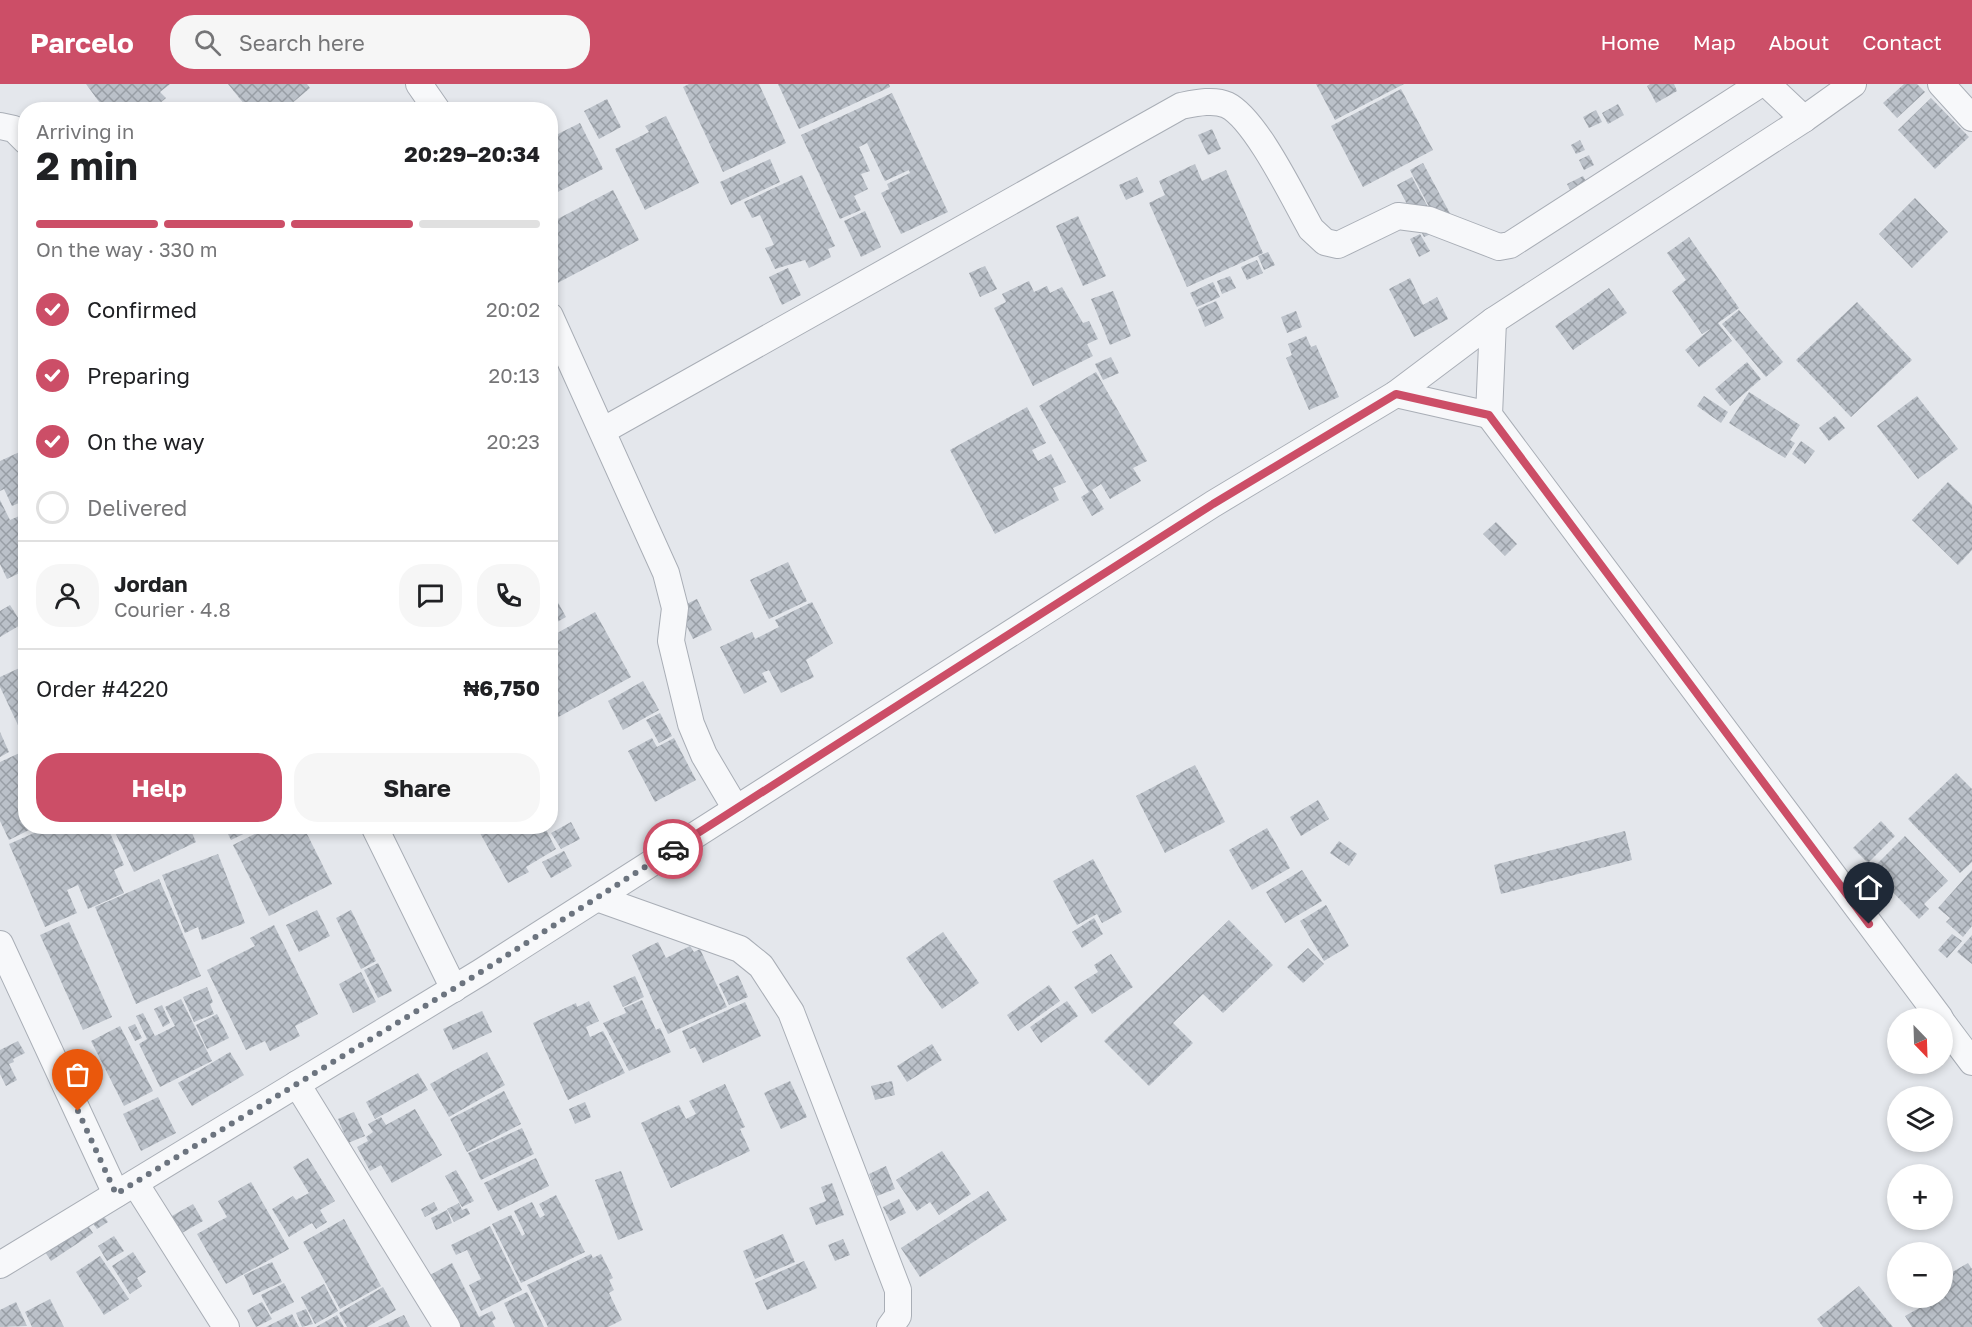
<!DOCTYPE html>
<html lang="en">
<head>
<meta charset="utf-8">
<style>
  :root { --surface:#fff; --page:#f6f6f6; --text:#202124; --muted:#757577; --line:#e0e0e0; --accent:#cc4e67 }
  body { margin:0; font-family:"Golos Text",sans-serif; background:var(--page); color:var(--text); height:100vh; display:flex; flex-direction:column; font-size:22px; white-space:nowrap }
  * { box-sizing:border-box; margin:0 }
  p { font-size:20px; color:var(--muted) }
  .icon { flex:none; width:33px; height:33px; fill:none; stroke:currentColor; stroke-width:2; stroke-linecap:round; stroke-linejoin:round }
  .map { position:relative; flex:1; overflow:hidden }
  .drawer { position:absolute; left:18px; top:18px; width:540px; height:732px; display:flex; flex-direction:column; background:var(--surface); border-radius:24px; box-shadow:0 3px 9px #0003 }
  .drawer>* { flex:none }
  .needle { width:39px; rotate:157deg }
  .fabs { position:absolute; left:1887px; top:924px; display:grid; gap:12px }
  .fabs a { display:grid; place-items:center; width:66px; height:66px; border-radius:50%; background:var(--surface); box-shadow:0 3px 9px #0003; font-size:30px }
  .pin { position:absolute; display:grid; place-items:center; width:51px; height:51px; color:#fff; margin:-62px -26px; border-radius:50% 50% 50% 0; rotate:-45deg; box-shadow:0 0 6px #0007 }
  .pin .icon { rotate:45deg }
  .courier { position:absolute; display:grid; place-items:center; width:60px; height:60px; margin:-30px; border:4px solid #cc4e67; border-radius:50%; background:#fff; color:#222; box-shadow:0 2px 8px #0007 }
  .headline em { font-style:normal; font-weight:700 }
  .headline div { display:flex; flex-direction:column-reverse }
  .headline { display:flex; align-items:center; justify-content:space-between; height:102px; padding:0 18px }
  h1 { font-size:39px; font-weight:700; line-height:45px }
  .bar { display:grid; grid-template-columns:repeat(4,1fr); gap:9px 6px; align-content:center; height:72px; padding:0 18px }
  .bar i { height:8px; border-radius:4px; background:var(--line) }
  .bar .current { background:var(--accent) }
  .bar p { grid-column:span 4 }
  .line { display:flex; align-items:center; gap:15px; padding:0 18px; border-top:2px solid var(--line) }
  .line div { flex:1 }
  .round { display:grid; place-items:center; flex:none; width:63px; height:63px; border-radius:24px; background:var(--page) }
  ol { padding:0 18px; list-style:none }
  li { display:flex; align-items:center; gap:18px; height:66px }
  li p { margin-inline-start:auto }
  li .icon { padding:6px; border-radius:50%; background:var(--accent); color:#fff; stroke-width:4 }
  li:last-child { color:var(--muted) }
  li i { width:33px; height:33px; border:3px solid var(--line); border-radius:50% }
  .cta { display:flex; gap:12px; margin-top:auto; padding:12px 18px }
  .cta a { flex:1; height:69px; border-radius:24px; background:var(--accent); color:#fff; font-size:24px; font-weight:700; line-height:69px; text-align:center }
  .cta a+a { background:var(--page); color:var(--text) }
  header { display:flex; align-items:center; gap:36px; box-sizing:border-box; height:84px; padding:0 30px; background:var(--accent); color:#fff }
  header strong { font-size:28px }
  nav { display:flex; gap:33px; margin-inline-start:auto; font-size:21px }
  .search { width:420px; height:54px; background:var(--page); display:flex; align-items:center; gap:15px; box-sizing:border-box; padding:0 21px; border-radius:24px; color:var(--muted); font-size:22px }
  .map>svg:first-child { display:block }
  .building { fill:url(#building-cross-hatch) }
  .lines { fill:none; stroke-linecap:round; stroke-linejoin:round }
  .minor-casing { stroke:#a9aeb6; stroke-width:28 }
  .minor { stroke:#f7f8fa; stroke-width:26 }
  .done { stroke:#6c747f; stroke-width:6; stroke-dasharray:0 10.8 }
  .route { stroke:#cc4e67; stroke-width:8 }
</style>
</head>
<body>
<header>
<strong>Parcelo</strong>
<div class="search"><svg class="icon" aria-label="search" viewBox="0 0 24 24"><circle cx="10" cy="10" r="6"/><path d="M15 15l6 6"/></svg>Search here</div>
<nav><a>Home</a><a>Map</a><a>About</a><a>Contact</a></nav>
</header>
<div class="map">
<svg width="1972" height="1243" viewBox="0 0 1972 1243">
  <defs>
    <pattern id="building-cross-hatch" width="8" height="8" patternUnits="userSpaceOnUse" patternTransform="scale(1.5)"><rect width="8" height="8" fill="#bbc1c9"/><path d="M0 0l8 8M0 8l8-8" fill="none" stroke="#989ea5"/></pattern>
  </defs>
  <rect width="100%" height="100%" fill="#e4e7ec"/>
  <g class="building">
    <polygon points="86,0 170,0 160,8 166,14 152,26 105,26"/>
    <polygon points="228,0 307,0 310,4 284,26 249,26"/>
    <polygon points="689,0 759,0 786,59 723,88 683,3"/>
    <polygon points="778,0 889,0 890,3 799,45"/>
    <polygon points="1316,0 1404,0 1335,36"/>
    <polygon points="1650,0 1674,0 1677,7 1656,19 1647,2"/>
    <polygon points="1904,0 1917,0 1925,8 1897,34 1883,19"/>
    <polygon points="1401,5 1433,66 1363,103 1331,42"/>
    <polygon points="892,9 948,128 901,150 881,109 889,105 887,100 910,89 909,86 885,97 867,59 859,63 870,87 861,90 868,105 854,112 861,126 840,135 801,51"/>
    <polygon points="1931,14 1969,53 1935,85 1898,46"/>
    <polygon points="607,15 621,43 599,55 584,27"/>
    <polygon points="1618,20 1624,31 1608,40 1602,29"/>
    <polygon points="1596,26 1602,38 1589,44 1583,33"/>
    <polygon points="666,32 699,99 645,126 615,65 649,48 645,42"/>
    <polygon points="580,39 603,85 550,112 550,54"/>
    <polygon points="1212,45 1221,65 1208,71 1198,51"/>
    <polygon points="1580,56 1585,66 1576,70 1571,61"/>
    <polygon points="1589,71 1594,81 1584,86 1579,76"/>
    <polygon points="770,75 780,98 731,121 720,98"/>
    <polygon points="1423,79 1453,135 1439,142 1410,86"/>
    <polygon points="1195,80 1202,97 1226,86 1263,169 1187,203 1149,119 1165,111 1159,97"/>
    <polygon points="802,91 835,162 828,165 831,173 809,184 805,176 775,185 765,164 774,161 760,131 752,134 744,118"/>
    <polygon points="1583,92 1595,114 1579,123 1567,100"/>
    <polygon points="1137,93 1144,108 1126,116 1119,101"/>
    <polygon points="1412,93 1440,146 1424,153 1397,101"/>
    <polygon points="613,106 639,156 550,203 550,139"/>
    <polygon points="1915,114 1948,148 1912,184 1879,150"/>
    <polygon points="865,127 881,163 861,173 844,137"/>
    <polygon points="1078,132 1106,192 1083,202 1056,142"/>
    <polygon points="1420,150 1430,167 1419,173 1410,155"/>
    <polygon points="1689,153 1739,224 1718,239 1732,257 1699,283 1685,266 1712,244 1702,250 1672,207 1686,196 1667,169"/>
    <polygon points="1268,168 1275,181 1264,186 1258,172"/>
    <polygon points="1257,176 1263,189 1247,196 1241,183"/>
    <polygon points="985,182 997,205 980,213 969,189"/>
    <polygon points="788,184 801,211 782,221 769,193"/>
    <polygon points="1230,192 1236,204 1222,210 1217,197"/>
    <polygon points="1410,194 1423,221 1437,213 1448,235 1414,253 1389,205"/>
    <polygon points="1029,197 1034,208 1047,202 1050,209 1062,203 1083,239 1089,237 1098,255 1087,260 1093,272 1033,302 994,224 1006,218 1002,210"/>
    <polygon points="1213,198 1220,213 1197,223 1190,209"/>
    <polygon points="1609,204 1627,229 1573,266 1555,242"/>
    <polygon points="1113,207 1131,252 1110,261 1091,215"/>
    <polygon points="1216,217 1224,234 1205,243 1198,225"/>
    <polygon points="1857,218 1912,276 1851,333 1796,276"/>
    <polygon points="1739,226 1783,278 1766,293 1722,240"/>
    <polygon points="1296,227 1302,243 1287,249 1281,233"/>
    <polygon points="1306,252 1311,263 1316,261 1339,313 1309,326 1286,274 1292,271 1288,260"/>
    <polygon points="1111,273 1119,289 1103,296 1095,280"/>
    <polygon points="1747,278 1761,295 1730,322 1715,305"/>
    <polygon points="1096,288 1147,377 1133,384 1141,397 1110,415 1101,400 1092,406 1104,425 1092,432 1081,413 1089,408 1039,322"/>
    <polygon points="1749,308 1800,341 1790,356 1795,359 1785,374 1729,339"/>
    <polygon points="1704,312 1728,328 1721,339 1697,322"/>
    <polygon points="1917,312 1958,365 1918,395 1877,342"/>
    <polygon points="1027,323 1046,359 1032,366 1038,377 1051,370 1066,398 1053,404 1059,416 995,450 950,366"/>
    <polygon points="1835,332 1845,344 1829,357 1819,344"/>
    <polygon points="1801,357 1815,367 1805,380 1792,370"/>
    <polygon points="26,365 26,416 12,422 4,405 0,407 0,377"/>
    <polygon points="1948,398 1972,421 1972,466 1958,481 1912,436"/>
    <polygon points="0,416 10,436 26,429 26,459 22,460 26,467 26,486 7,495 0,480"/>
    <polygon points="1496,438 1517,460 1505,472 1483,450"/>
    <polygon points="788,478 807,517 769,535 750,496"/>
    <polygon points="550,504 566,533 550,542"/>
    <polygon points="697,515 712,546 693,555 678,524"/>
    <polygon points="812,518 833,559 806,576 814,593 781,609 769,586 762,589 767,598 744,610 720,563 752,548 755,555 779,543 775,536"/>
    <polygon points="10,521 22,540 0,553 0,527"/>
    <polygon points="595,528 631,593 553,636 550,632 550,553"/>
    <polygon points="26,581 26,658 0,603 0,593"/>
    <polygon points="643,597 659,626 623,646 608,617"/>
    <polygon points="660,629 672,652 659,659 646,636"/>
    <polygon points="0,648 9,668 0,673"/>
    <polygon points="652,654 657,663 674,654 696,696 655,718 628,667"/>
    <polygon points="26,666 26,742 37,742 9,756 0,737 0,678"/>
    <polygon points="1195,681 1225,738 1165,769 1136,712"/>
    <polygon points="1956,689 1972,705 1972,778 1960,789 1908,735"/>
    <polygon points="1318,716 1329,735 1301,752 1290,733"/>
    <polygon points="1881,737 1895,752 1868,779 1853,764"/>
    <polygon points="571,738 580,755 561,765 551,749"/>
    <polygon points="50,742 107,742 124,781 114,786 124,809 88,825 78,801 67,806 77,829 45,843 9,760"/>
    <polygon points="112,742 189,742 196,758 134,788"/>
    <polygon points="224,742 260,742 231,756"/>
    <polygon points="270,742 303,742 332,800 269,832 233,761"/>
    <polygon points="476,742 544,742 556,765 526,783 529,788 508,799"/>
    <polygon points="1267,744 1290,784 1252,806 1229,766"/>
    <polygon points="1625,747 1632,776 1501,810 1494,781"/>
    <polygon points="1905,752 1948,797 1924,820 1929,825 1919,835 1871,786"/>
    <polygon points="1339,757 1357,770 1349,782 1330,769"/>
    <polygon points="564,767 572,782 551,794 542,778"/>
    <polygon points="218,770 245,839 202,856 198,843 185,849 162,791"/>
    <polygon points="1093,775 1122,828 1102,839 1097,830 1077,841 1053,797"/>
    <polygon points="1302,786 1322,817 1285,839 1266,808"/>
    <polygon points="1972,786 1972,842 1963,853 1946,838 1950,834 1938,824"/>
    <polygon points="159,795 201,892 136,920 95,823"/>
    <polygon points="1326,821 1349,862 1324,877 1300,837"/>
    <polygon points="317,826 330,852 299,868 286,841"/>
    <polygon points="351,826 376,877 361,885 336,834"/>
    <polygon points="1094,834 1103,850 1082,864 1072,848"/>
    <polygon points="1229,836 1273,881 1223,929 1203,910 1173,939 1193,959 1149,1002 1104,957"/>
    <polygon points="69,838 112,933 83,946 40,851"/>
    <polygon points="274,841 318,930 295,942 300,952 270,967 265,957 246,966 207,886 255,862 250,854"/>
    <polygon points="943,848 979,899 942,925 906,874"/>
    <polygon points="1952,850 1962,857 1947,874 1938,866"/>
    <polygon points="1972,851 1972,880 1957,868"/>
    <polygon points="658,858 666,874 690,862 694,868 700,865 727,923 668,950 632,871"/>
    <polygon points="1308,864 1324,880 1303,899 1287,883"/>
    <polygon points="1111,870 1133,903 1092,930 1074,903 1098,888 1094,881"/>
    <polygon points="378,879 392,907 378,914 364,886"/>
    <polygon points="361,888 376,918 353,929 339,900"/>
    <polygon points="738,891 748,913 729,921 719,900"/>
    <polygon points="635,892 644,913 623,923 613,902"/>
    <polygon points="1049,901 1060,917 1018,947 1007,931"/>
    <polygon points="207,903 213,918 210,920 214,930 194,938 183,913"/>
    <polygon points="181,915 212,977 160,1003 139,960 147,955 136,932 143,929 155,952 175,942 165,923"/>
    <polygon points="642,916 656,946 660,944 671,968 629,987 603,939 626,929 624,924"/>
    <polygon points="589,917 599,937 586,943 590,953 603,947 625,989 568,1016 533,939 576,919 577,923"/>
    <polygon points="1067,917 1078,932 1041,959 1030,943"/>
    <polygon points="745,918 761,952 703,979 695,963 690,965 682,947"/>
    <polygon points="162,921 170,939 163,943 154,925"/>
    <polygon points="482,927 492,948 453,966 443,945"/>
    <polygon points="217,930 229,954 207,965 196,941"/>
    <polygon points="135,940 142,954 135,957 128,943"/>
    <polygon points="120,942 153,1007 124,1022 91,957"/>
    <polygon points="18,957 25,969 13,975 14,978 9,980 17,996 6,1002 0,990 0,966"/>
    <polygon points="932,960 942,976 907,998 897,982"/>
    <polygon points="230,968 244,991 192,1022 178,999"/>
    <polygon points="487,968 505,1001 449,1033 430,1000"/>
    <polygon points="418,989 428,1006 375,1035 366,1018"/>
    <polygon points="790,997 807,1033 781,1045 764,1009"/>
    <polygon points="892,997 895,1011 875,1016 871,1002"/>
    <polygon points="725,1000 745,1043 740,1045 750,1067 671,1104 641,1039 679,1021 686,1035 696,1030 689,1017"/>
    <polygon points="504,1007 521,1040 467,1068 450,1035"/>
    <polygon points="158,1013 176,1049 141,1067 123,1030"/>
    <polygon points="585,1018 591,1033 575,1040 569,1025"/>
    <polygon points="415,1025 442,1071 392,1099 381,1081 370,1087 357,1063 368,1057 366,1053 373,1048 368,1040 381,1033 386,1041"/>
    <polygon points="354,1028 365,1052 348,1059 338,1035"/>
    <polygon points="522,1044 534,1070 481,1096 468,1069"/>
    <polygon points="942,1067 971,1110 939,1131 930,1118 917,1127 896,1096"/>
    <polygon points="308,1074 335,1117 320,1126 327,1138 316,1145 312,1139 289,1153 272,1125 293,1112 296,1116 309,1109 293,1083"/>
    <polygon points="536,1074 549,1102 498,1127 484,1099"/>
    <polygon points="886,1082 895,1105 877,1112 869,1090"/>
    <polygon points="456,1086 474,1117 462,1123 445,1092"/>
    <polygon points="621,1087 643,1146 618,1156 595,1096"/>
    <polygon points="251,1098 289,1165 226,1200 197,1150 227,1133 218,1117"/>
    <polygon points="832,1099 844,1131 816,1141 809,1124 826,1117 821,1103"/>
    <polygon points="988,1107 1007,1136 920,1193 901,1164"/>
    <polygon points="556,1111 585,1168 521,1199 492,1140 511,1131 522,1152 525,1150 514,1127 532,1118 540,1134 545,1131 539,1120"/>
    <polygon points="899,1115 906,1129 890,1137 883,1123"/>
    <polygon points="434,1118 438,1126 425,1133 421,1125"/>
    <polygon points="459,1119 462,1126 467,1124 470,1130 454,1138 447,1125"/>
    <polygon points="193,1120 203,1137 182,1149 172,1132"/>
    <polygon points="447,1126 452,1139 436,1146 431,1134"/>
    <polygon points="101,1128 108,1138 97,1145 90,1135"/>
    <polygon points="344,1135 381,1202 340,1225 303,1158"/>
    <polygon points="85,1137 93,1149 51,1177 43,1165"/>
    <polygon points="490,1142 522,1206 481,1227 469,1201 481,1195 467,1166 456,1171 451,1161"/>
    <polygon points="783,1150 795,1178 755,1195 743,1167"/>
    <polygon points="114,1152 124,1167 107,1177 98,1162"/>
    <polygon points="843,1155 850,1171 835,1177 828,1161"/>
    <polygon points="133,1168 146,1188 137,1194 142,1202 130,1210 112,1182"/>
    <polygon points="591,1170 593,1174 601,1170 613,1194 609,1196 614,1206 609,1209 622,1236 608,1243 548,1243 527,1201"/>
    <polygon points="100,1172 129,1215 104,1231 76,1188"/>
    <polygon points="804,1177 817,1204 767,1226 755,1199"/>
    <polygon points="272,1178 282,1198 253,1211 244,1191"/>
    <polygon points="452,1179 479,1233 492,1227 496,1235 492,1237 495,1243 460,1243 430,1191"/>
    <polygon points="1968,1179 1972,1185 1972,1243 1912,1243 1905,1232 1937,1214 1942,1214 1942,1194"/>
    <polygon points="284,1199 294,1218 271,1230 261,1211"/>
    <polygon points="324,1200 338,1227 315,1240 301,1213"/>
    <polygon points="1859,1202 1893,1243 1823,1243 1817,1235"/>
    <polygon points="383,1203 396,1226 367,1243 347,1243 339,1229"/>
    <polygon points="527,1208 544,1243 515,1243 504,1219"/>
    <polygon points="50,1215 64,1243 32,1243 25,1228"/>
    <polygon points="16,1218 27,1242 0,1243 0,1226"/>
    <polygon points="262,1218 272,1235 256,1243 247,1226"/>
    <polygon points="306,1225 313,1240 302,1243 296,1229"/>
    <polygon points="292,1230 299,1243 266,1243"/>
    <polygon points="337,1231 344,1243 316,1243"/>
    <polygon points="404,1231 410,1243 378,1243"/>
  </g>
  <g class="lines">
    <g class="minor-casing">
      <g id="minor">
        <polyline points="419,0 437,26"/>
        <polyline points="1767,0 1804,35"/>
        <polyline points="1941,0 1972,34"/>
        <polyline points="0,42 14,45 26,57"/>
        <polyline points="550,232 666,489 675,524 671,557 691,640 704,671 736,725"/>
        <polyline points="1493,237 1489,331 1940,934"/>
        <polyline points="1396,310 1489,331"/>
        <path d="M604 346 1181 22C1196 19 1214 15 1227 21 1256 35 1294 115 1311 145L1325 158 1338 161 1398 132 1429 136 1499 163 1510 161 1760 0"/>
        <polyline points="374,742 454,905"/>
        <polyline points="597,814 740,865 761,882 791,928 898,1206 898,1232 890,1243"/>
        <polyline points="0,860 116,1110"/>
        <polyline points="1942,938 1972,978"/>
        <polyline points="297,1000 447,1243"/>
        <polyline points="135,1099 226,1243"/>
        <polyline points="0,1181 481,888 1213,420 1396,310 1493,237 1804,35 1853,0"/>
      </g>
    </g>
    <use href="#minor" class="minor"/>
  </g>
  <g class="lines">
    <polyline class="done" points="78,1027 116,1110 481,888 673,765"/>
    <polyline class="route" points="673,765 1213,420 1396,310 1489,331 1869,840"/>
  </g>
</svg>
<div class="fabs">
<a><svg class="needle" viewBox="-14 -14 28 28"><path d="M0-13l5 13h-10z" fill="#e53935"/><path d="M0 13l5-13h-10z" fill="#757577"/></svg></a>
<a><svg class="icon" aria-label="layers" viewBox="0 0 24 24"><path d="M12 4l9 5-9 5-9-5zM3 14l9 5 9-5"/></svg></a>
<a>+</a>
<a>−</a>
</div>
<div class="pin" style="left:78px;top:1027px;background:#ea580c"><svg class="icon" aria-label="bag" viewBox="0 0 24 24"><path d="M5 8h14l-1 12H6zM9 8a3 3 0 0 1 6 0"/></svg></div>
<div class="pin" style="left:1869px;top:840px;background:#1f2937"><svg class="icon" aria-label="home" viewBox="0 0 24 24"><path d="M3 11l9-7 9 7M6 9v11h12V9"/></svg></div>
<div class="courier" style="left:673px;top:765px"><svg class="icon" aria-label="car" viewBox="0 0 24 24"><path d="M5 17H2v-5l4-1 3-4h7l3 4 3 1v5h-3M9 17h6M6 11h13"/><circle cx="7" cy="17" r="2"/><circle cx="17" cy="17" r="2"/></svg></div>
<section class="drawer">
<div class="headline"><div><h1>2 min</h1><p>Arriving in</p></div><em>20:29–20:34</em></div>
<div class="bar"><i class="current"></i><i class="current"></i><i class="current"></i><i></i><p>On the way · 330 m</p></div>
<ol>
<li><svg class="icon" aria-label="check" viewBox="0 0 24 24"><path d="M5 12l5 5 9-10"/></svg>Confirmed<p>20:02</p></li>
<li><svg class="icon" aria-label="check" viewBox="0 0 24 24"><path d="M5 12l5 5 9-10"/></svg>Preparing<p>20:13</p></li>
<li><svg class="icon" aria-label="check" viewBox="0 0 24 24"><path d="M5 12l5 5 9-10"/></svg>On the way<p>20:23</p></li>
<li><i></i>Delivered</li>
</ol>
<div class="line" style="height:108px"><a class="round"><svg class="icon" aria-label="person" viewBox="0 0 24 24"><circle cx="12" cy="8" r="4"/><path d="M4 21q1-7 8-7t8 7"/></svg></a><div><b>Jordan</b><p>Courier · 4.8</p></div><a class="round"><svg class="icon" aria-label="chat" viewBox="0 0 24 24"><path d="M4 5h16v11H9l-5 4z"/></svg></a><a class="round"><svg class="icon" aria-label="phone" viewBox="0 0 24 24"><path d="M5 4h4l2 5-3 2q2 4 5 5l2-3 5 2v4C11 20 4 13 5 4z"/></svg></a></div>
<div class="line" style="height:78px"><div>Order #4220</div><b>₦6,750</b></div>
<div class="cta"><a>Help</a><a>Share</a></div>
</section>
</div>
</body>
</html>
